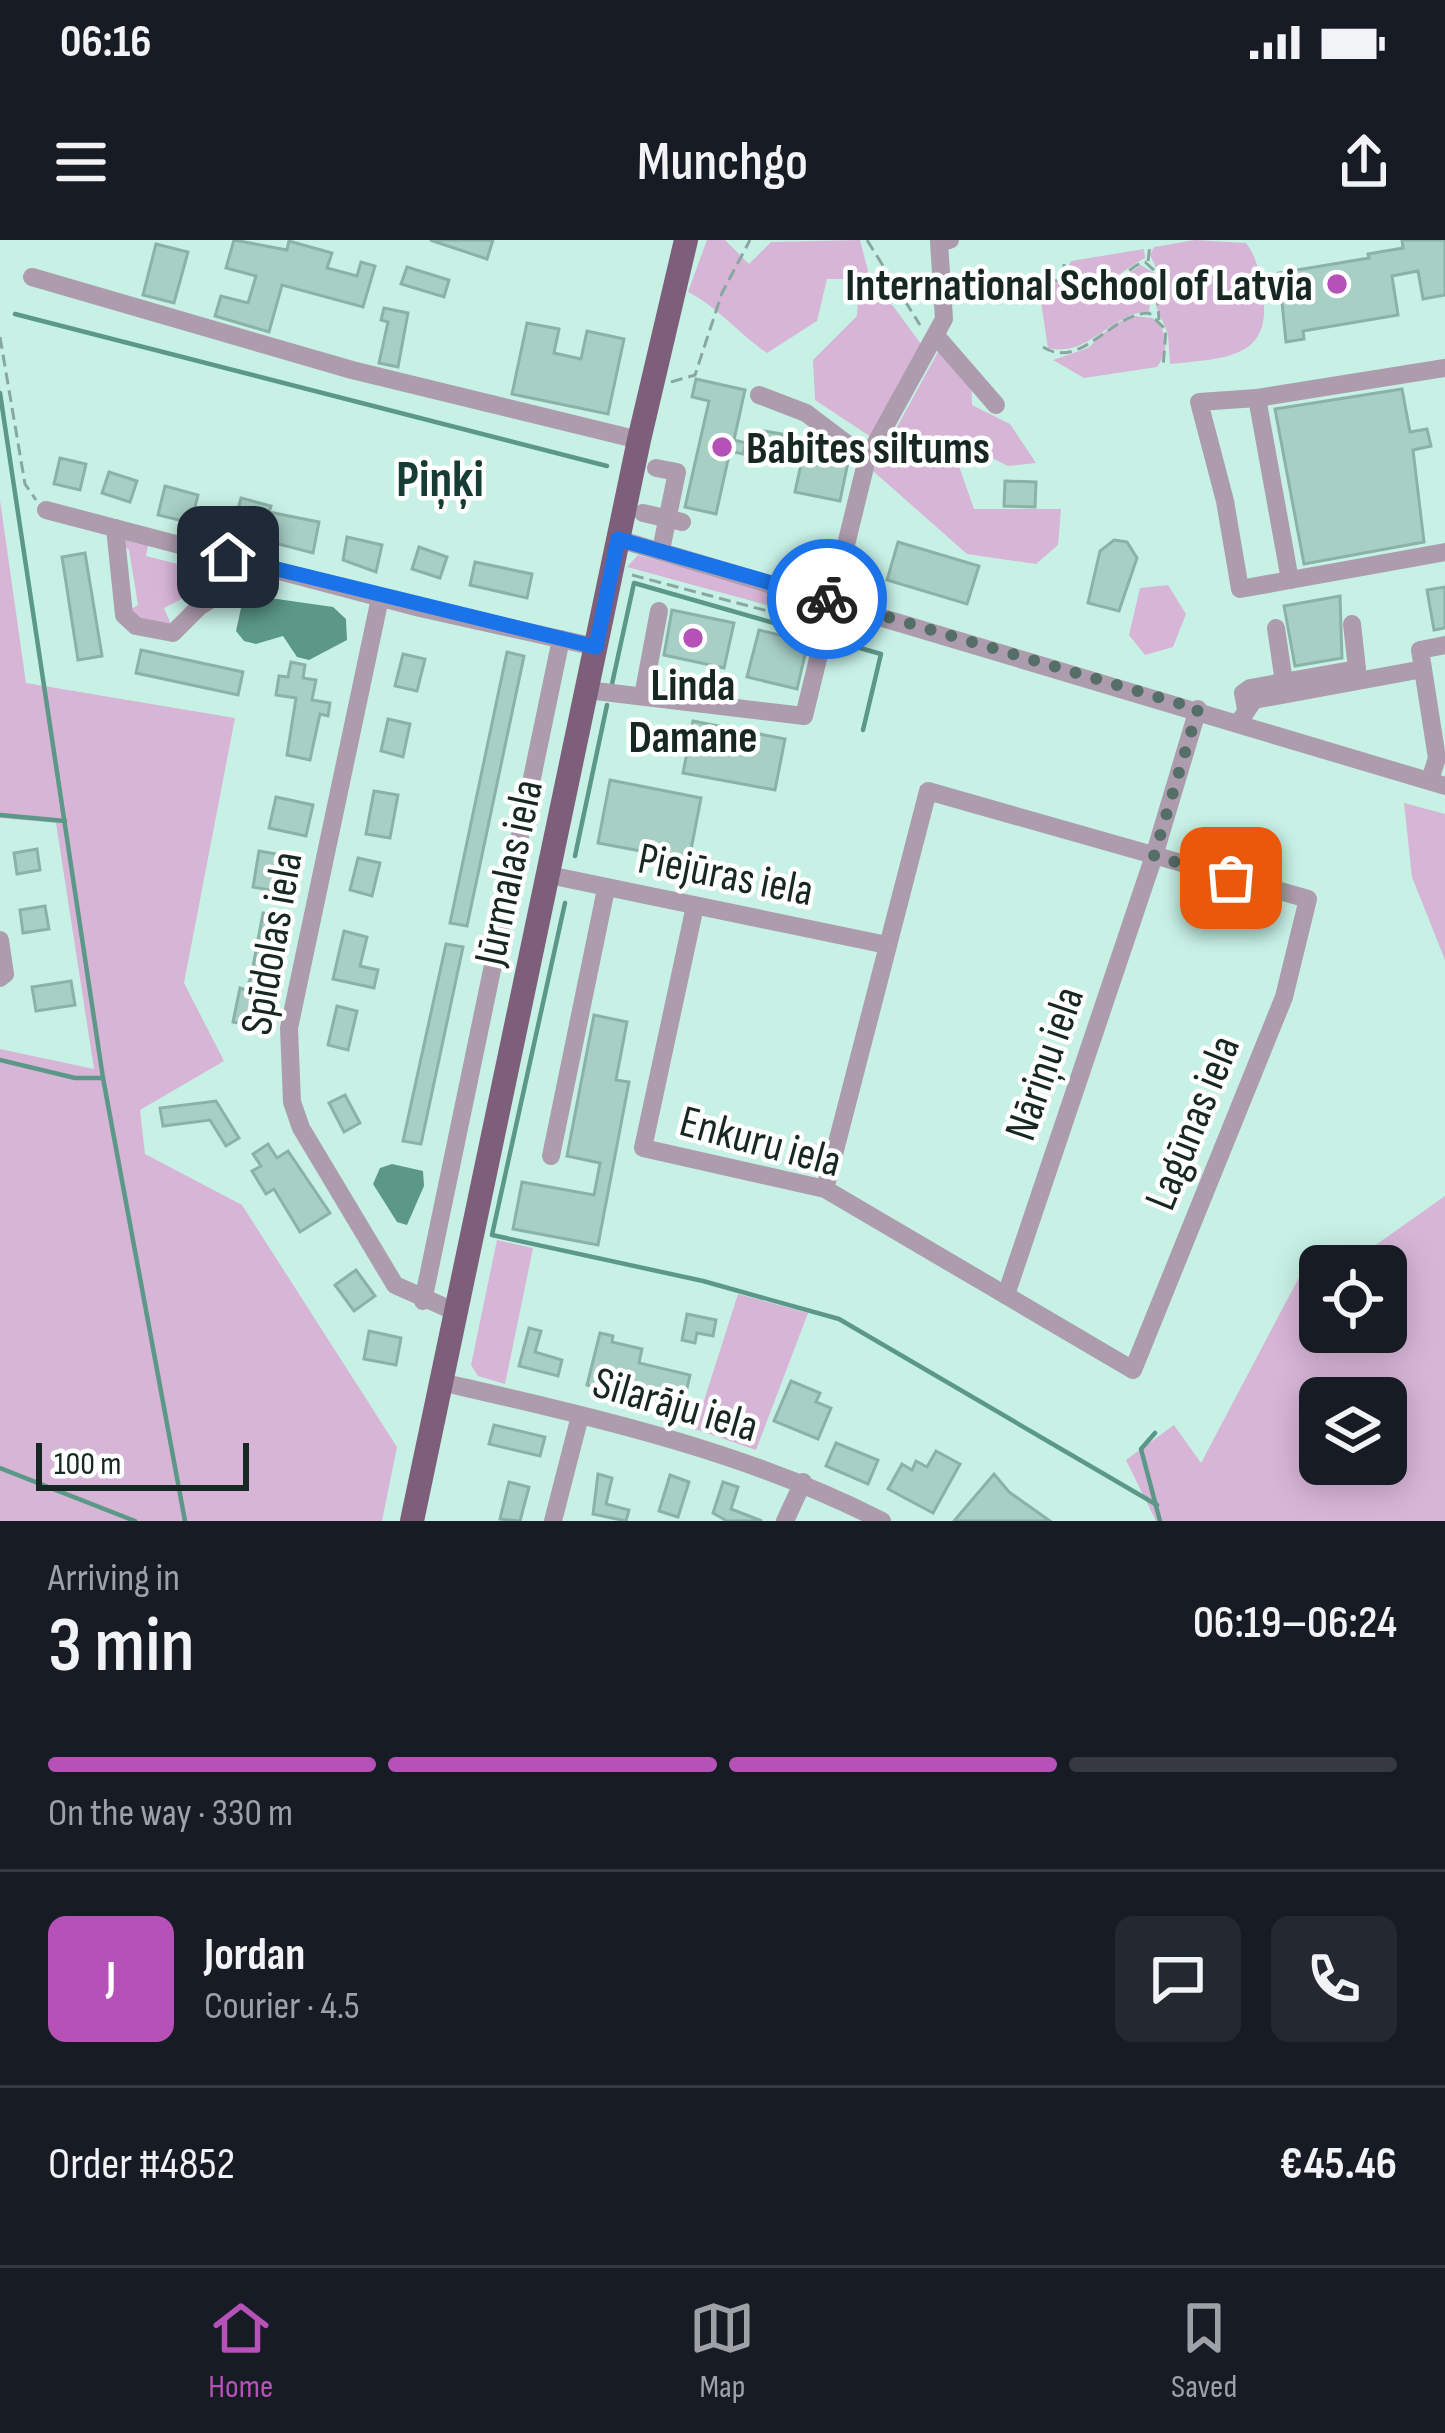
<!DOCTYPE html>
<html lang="en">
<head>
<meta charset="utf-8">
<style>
  :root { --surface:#171b24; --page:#242831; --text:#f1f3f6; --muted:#9ea1a6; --line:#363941; --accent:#b551b7 }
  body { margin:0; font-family:"Sofia Sans Condensed",sans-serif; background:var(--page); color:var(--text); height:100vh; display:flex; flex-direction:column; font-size:45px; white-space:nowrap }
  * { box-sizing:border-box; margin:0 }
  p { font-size:39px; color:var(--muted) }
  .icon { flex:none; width:66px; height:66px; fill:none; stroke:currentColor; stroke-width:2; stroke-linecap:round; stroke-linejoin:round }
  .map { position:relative; height:1281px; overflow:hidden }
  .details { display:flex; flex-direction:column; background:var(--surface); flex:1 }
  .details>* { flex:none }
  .controls { position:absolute; left:1299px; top:1005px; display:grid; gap:24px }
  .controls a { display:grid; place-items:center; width:108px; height:108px; border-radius:18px; background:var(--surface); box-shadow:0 6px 30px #0003; font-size:60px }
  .scale { position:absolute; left:36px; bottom:30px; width:213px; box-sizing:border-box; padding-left:12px; border:6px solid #172723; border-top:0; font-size:33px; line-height:42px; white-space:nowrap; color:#172723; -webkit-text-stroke:9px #fff; paint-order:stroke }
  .pin { position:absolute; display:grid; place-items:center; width:102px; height:102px; color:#fff; margin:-51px; border-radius:24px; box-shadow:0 6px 18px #0006 }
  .courier { position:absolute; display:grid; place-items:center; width:120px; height:120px; margin:-60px; border:9px solid #1a73e8; border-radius:50%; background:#fff; color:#222; box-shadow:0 3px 15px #0007 }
  .head em { font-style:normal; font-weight:600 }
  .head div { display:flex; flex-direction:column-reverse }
  .head { display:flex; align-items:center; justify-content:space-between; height:204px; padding:0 48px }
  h1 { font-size:78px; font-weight:600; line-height:90px }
  .bar { display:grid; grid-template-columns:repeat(4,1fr); gap:18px 12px; align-content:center; height:144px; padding:0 48px }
  .bar i { height:15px; border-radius:9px; background:var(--line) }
  .bar .selected { background:var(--accent) }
  .bar p { grid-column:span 4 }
  .line { display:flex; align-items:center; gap:30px; padding:0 48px; border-top:3px solid var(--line) }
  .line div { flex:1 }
  .round { display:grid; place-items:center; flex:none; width:126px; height:126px; border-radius:18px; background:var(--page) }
  .status { display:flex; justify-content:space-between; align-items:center; height:84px; padding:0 60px; background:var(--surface); direction:ltr }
  .status svg { height:33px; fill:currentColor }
  header { display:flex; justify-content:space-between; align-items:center; height:156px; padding:0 48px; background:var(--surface); font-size:54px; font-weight:600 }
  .dock { display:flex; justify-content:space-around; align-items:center; height:168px; border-top:3px solid var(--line); background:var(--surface); font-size:33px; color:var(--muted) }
  .dock a { display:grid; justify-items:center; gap:6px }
  .dock .selected { color:var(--accent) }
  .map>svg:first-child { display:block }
  .green { fill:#d7b5d7; fill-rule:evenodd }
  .water { fill:#5b9888 }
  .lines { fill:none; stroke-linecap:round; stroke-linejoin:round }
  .stream { stroke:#5b9888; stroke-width:4.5 }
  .building { fill:#a7cfc3; stroke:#8bb2a7; stroke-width:3 }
  .path { stroke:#88a89f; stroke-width:3; stroke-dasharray:12 6; stroke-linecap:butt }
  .minor { stroke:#ad9cad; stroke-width:18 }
  .major { stroke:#7d5f7c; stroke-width:24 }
  .done { stroke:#556e67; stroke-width:12; stroke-dasharray:0 21.6 }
  .route { stroke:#1a73e8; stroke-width:15 }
  .poi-dot { fill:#b551b7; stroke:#fff; stroke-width:4.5 }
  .labels { text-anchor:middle; stroke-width:9; stroke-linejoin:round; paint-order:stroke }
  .poi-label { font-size:45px; font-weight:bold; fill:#172723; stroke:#fff; text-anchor:end }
  .street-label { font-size:45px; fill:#172723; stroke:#fff }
  .quarter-label { font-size:51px; font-weight:bold; fill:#173c33; stroke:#fff }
</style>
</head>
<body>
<div class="status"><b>06:16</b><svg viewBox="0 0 49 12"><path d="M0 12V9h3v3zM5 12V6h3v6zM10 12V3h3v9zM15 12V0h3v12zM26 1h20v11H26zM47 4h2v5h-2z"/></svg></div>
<header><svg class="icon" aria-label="menu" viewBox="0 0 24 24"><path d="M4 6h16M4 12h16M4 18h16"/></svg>Munchgo<svg class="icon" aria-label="share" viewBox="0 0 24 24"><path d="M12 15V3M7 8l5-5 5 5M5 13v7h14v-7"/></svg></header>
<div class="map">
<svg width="1445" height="1281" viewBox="0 0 1445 1281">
  <rect width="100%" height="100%" fill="#c8f1e5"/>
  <g class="green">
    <path d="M707 0H725L749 24 771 2 860 0 874 54 893 66 924 108 871 197 815 160 813 120 857 76 859 39H827L817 81 767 113C739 94 718 67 688 52Z"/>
    <path d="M1195 0 1246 3C1257 18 1259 31 1262 49 1275 119 1226 118 1170 124L1168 94 1156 66 1158 32 1150 15 1154 7Z"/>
    <path d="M1144 9 1145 18C1116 32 1099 63 1066 33L1071 21Z"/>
    <path d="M1141 25 1154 33 1149 71C1109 74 1089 118 1048 108L1039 49 1063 41 1104 50Z"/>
    <path d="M1134 76 1152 78C1169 90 1169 111 1157 127L1084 138 1053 120 1088 108 1114 84Z"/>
    <polygon points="939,110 971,134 972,165 1010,184 1036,223 1008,226 988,216 959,226 974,269 1061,269 1058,305 1036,324 967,314 873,231"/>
    <polygon points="0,260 26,443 235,478 184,743 224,821 140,870 145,914 242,965 397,1207 382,1281 0,1281 0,809 94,829 56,583 0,578"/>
    <polygon points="123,299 148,305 146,316 217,334 220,324 245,330 241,338 227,336 164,368 171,384 135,380 128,371 138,365 129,310 119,302"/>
    <polygon points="638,315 813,363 822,380 627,327"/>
    <polygon points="1168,345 1186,374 1173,407 1145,415 1129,395 1140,348"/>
    <polygon points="1404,563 1445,574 1445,720 1412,637"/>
    <path d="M1445 956V1281H1156L1126 1220 1174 1185 1201 1223 1304 1028 1320 1035V1092H1386V1026H1346ZM1320 1158H1386V1224H1320Z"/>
    <polygon points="497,1000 533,1008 505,1144 478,1136 471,1125"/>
    <polygon points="738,1054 808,1073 756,1210 695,1189"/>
  </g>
  <g class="water">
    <polygon points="270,358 333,367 346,379 347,400 309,420 297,417 283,396 256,404 244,401 236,391 241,368"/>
    <polygon points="392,924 423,931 424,946 407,985 397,982 373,944 380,928"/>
  </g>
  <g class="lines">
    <g class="stream">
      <polyline points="15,74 607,226"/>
      <polyline points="0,153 103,838 185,1281"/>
      <polyline points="832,400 881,414 863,490"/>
      <polyline points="612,444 634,343 816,395"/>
      <polyline points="0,575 65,581"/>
      <polyline points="575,616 607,465"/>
      <polyline points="565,663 492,995 703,1041 839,1079 1157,1265"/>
      <polyline points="0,820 75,838 103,838"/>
      <polyline points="1155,1193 1141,1209 1160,1281"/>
      <polyline points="0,1228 135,1281"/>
    </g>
  </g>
  <g class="building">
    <polygon points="234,0 287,10 289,1 332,13 327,28 357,36 361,22 375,26 363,67 282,45 269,92 215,76 221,56 248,63 256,36 226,28"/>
    <polygon points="430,0 493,0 487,19"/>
    <polygon points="1402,0 1445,0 1445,55 1423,59 1418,31 1392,36 1398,75 1303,91 1304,99 1286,102 1279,33 1369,18 1368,14 1403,8"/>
    <polygon points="156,4 188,12 174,63 143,55"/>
    <polygon points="407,27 449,40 444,57 401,44"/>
    <polygon points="384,68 408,73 398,127 379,123 388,82 381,80"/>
    <polygon points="527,83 559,89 554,113 581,119 587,91 624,99 608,174 512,154"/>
    <polygon points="696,139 745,150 734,200 746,203 743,214 730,211 716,274 685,267 709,161 692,157"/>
    <polygon points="1402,149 1410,192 1427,189 1431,206 1413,210 1424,302 1304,324 1275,169"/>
    <polygon points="764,191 782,194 780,212 762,209"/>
    <polygon points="804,210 848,222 840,261 795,252"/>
    <polygon points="60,218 86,224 80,250 54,244"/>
    <polygon points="109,232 137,241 130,262 102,253"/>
    <polygon points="1005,241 1036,242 1035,267 1004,266"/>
    <polygon points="165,246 198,255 191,283 158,275"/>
    <polygon points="241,258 271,266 269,272 319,282 313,313 232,292"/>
    <polygon points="347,297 382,305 376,332 343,320"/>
    <polygon points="1114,300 1127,302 1137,318 1119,371 1088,363 1100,311"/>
    <polygon points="898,302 979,326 967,364 887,340"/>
    <polygon points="419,307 447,317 440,338 412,329"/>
    <polygon points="85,313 102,416 78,420 62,317"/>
    <polygon points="475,322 532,334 527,358 470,345"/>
    <polygon points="1445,347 1445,388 1434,390 1427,350"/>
    <polygon points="1340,356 1342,418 1295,426 1284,366"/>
    <polygon points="672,370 734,383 724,428 664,415"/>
    <polygon points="759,390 808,402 797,449 747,437"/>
    <polygon points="141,410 243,432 238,455 136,433"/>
    <polygon points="507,412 524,416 467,686 450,683"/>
    <polygon points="403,414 425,419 417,451 395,446"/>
    <polygon points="291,422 305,425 303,438 316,440 312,460 330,463 328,476 320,474 310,520 287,515 296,458 276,455 279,436 288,437"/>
    <polygon points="388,479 410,484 403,517 381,511"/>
    <polygon points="693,481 785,499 775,550 683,533"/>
    <polygon points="610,540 701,558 689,620 598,603"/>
    <polygon points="374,551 398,555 390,598 366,594"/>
    <polygon points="276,557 313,565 306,596 269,588"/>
    <polygon points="37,609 40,630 17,634 14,613"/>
    <polygon points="259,611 299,618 293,654 253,647"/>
    <polygon points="358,618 380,623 372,656 350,650"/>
    <polygon points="45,666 49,689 23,693 20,670"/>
    <polygon points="263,673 290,678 286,701 277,699 266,788 233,782 240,748 246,750 251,737"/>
    <polygon points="344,691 367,697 360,726 378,730 374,748 333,739"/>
    <polygon points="446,704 463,707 421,904 403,901"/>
    <polygon points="71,741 75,765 36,771 32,747"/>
    <polygon points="337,766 357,771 348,810 328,805"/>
    <polygon points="594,775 627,782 616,840 629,842 598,1005 513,989 522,942 594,955 600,923 567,916"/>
    <polygon points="345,855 360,883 344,892 329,863"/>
    <polygon points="216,861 239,898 226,906 210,880 163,886 160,868"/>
    <polygon points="268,904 277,918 288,911 330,973 300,992 274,949 266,954 252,931 261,926 253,914"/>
    <polygon points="356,1030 375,1056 354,1071 335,1045"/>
    <polygon points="687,1074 716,1080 713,1096 697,1093 695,1103 682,1100"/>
    <polygon points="529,1088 541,1091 535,1112 562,1120 558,1136 519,1126"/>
    <polygon points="369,1091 401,1098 396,1125 364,1119"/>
    <polygon points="600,1093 613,1096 612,1102 642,1109 639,1123 690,1135 683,1165 631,1153 630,1158 587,1145"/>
    <polygon points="791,1141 820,1153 816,1162 831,1168 818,1199 774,1181"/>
    <polygon points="494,1185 545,1197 540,1216 489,1204"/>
    <polygon points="836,1203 878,1220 868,1244 826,1226"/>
    <polygon points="936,1211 960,1224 933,1273 888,1249 902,1224 912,1230 916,1221 927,1227"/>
    <polygon points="598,1234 612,1238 606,1264 629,1270 626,1281 593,1274"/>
    <polygon points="994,1234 1009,1252 1050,1281 954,1281"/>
    <polygon points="670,1235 689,1242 678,1277 659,1271"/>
    <polygon points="509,1242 529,1247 520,1281 500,1279"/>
    <polygon points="723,1242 738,1247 731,1269 762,1281 727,1281 713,1273"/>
  </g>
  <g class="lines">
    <g class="path">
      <polyline points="867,0 920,85"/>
      <polyline points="1148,21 1150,5"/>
      <polyline points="1064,36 1064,20"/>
      <path d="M1034 53 1039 44C1066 33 1080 55 1105 48 1121 43 1128 26 1145 22L1156 32 1159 80"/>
      <polyline points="0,97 25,244 36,260"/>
      <path d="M1043 107C1081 131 1111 73 1149 73L1166 90 1163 128"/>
      <polyline points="671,142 695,135 722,53 750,0"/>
      <polyline points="632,335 809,382"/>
      <polyline points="841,388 862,390"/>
    </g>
    <g class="minor">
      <polyline points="32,37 352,130 639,200"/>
      <polyline points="937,97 996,165"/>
      <polyline points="1445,128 1257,158 1290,340 1445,312"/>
      <polyline points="1257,158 1199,162 1225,261 1240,349 1290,340"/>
      <polyline points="867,219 944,79 939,2 950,0"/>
      <polyline points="656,228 677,232 661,310"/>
      <polyline points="46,270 420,368 596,407"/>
      <polyline points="643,273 682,282"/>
      <polyline points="115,288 124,375 136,386 173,393 200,366 266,327"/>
      <polyline points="618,299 1445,546"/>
      <polyline points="380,358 289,788 292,862 301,888 395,1045 456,1072"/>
      <polyline points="1276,388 1284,442"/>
      <polyline points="587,450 804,476 867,219 806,173 759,155"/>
      <polyline points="643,456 659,371"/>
      <polyline points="1246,469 1243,453 1250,448 1357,429 1352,384"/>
      <polyline points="1239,482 1254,460 1423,429"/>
      <polyline points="1430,540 1437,518 1420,410 1445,405"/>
      <polyline points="549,635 887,705"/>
      <polyline points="695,666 643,908 825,949 1133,1130 1284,757 1308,659 928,551 825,949"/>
      <polyline points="0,700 5,734 0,738"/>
      <polyline points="551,916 606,649"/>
      <polyline points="1006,1055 1154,616 1198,469"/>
      <polyline points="423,1061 561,399"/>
      <path d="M441 1142C592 1177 744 1210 882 1281"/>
      <polyline points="553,1281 580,1176"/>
      <polyline points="785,1281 803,1242"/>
    </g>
    <polyline class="major" points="412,1281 639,200 686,0"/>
  </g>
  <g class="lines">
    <polyline class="done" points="827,359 1198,469 1154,616 1231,638"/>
    <polyline class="route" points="228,317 596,407 618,299 827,359"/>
  </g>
  <g class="poi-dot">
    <circle cx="1337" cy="44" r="12"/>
    <circle cx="722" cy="207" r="12"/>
    <circle cx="693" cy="398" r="12"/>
  </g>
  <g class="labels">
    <g class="poi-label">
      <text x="1313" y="60">International School of Latvia</text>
      <text x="746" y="223" text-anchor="start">Babites siltums</text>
      <text x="693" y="460" text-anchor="middle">Linda<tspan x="693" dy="52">Damane</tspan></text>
    </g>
    <g class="street-label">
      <text transform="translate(507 632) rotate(-78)" y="16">Jūrmalas iela</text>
      <text transform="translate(726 633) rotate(11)" y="16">Piejūras iela</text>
      <text transform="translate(270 703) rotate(-80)" y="16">Spīdolas iela</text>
      <text transform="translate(1043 823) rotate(-71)" y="16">Nāriņu iela</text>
      <text transform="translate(1191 882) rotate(-68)" y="16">Lagūnas iela</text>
      <text transform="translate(761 900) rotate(15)" y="16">Enkuru iela</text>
      <text transform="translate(676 1163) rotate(16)" y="16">Silarāju iela</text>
    </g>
    <g class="quarter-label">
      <text x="440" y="256">Piņķi</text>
    </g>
  </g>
</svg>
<div class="controls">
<a><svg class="icon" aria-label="locate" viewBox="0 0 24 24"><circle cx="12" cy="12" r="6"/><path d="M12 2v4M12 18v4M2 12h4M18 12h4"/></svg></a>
<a><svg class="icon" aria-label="layers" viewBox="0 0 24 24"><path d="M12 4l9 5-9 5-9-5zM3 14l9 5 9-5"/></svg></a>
</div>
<div class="scale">100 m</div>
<div class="pin" style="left:1231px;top:638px;background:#ea580c"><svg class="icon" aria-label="bag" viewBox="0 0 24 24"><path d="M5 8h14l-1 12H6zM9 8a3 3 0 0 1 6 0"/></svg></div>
<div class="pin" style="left:228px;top:317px;background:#1f2937"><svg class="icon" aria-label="home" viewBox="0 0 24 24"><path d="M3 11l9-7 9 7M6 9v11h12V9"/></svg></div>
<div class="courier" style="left:827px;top:359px"><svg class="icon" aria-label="bike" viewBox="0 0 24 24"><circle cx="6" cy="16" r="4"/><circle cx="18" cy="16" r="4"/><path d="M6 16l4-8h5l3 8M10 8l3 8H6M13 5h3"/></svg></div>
</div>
<section class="details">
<div class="head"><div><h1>3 min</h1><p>Arriving in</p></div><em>06:19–06:24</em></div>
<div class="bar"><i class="selected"></i><i class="selected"></i><i class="selected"></i><i></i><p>On the way · 330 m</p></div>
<div class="line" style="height:216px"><b class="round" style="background:var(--accent);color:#fff">J</b><div><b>Jordan</b><p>Courier · 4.5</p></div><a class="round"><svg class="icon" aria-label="chat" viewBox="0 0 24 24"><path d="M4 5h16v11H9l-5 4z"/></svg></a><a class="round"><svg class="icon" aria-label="phone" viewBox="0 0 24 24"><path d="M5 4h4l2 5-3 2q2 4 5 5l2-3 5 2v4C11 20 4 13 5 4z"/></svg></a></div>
<div class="line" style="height:156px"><div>Order #4852</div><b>€45.46</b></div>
</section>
<nav class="dock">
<a class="selected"><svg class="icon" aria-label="home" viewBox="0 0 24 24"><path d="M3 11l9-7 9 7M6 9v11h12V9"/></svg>Home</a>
<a><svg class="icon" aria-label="map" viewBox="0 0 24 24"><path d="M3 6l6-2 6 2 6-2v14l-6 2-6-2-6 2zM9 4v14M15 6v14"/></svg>Map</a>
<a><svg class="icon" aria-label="saved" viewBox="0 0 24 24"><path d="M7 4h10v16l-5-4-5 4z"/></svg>Saved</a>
</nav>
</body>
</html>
